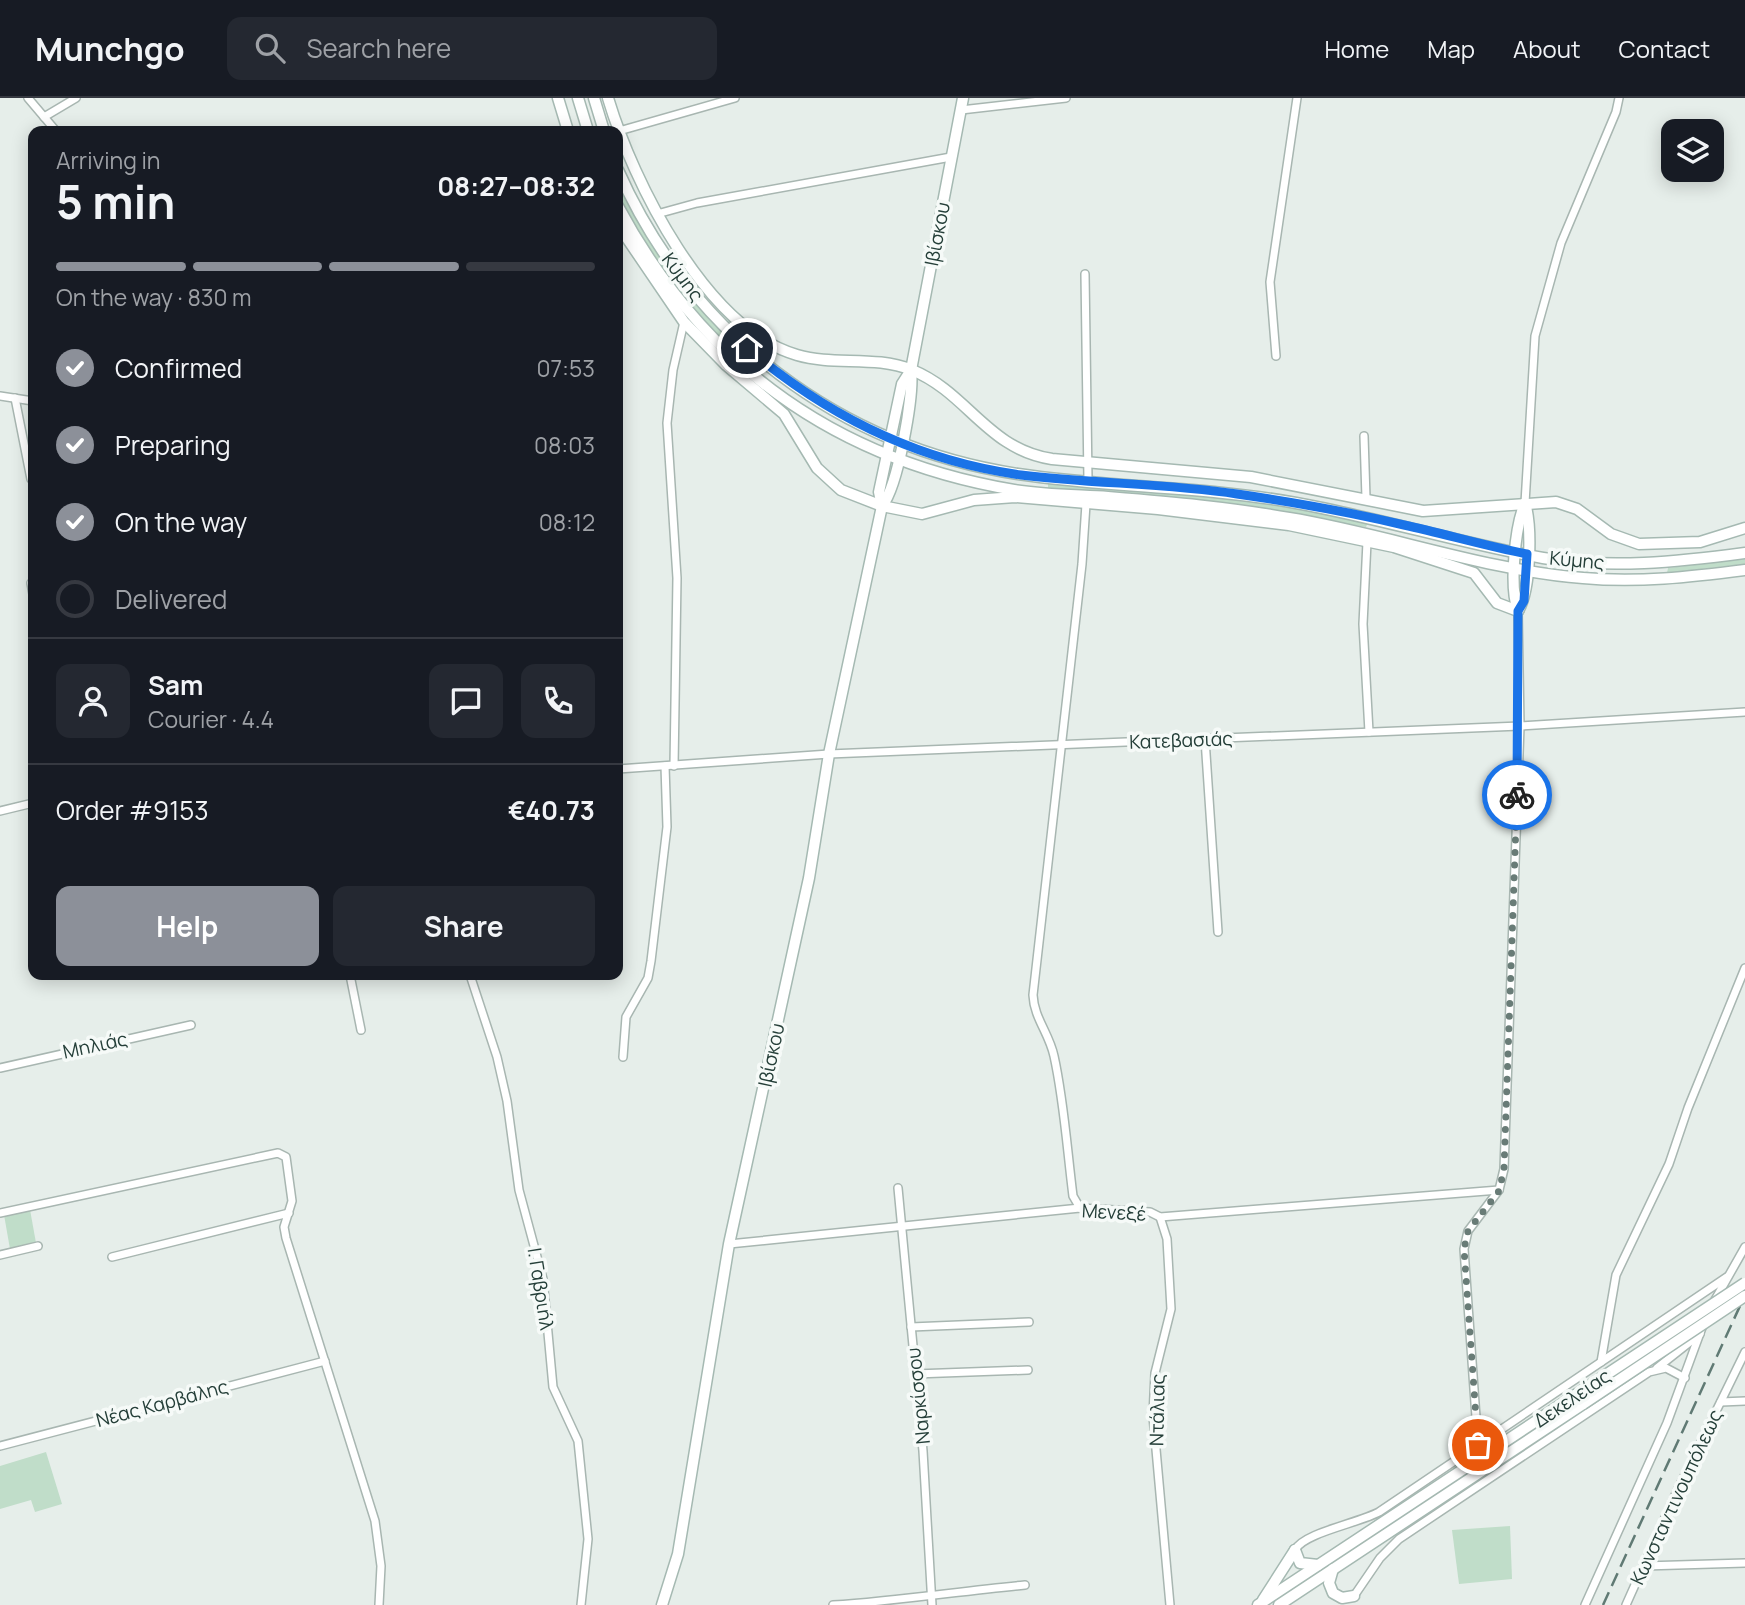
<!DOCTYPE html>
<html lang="en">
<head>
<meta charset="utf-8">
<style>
  :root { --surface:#171b24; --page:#242831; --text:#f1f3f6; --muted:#9ea1a6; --line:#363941; --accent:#8c9099 }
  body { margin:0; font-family:Manrope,sans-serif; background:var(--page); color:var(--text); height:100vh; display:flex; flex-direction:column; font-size:26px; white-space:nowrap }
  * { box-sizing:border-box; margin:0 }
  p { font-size:23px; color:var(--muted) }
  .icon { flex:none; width:38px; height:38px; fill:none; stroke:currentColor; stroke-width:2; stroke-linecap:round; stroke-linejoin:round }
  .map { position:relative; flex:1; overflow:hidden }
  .panel { position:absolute; left:28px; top:28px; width:595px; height:854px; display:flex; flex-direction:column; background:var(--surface); border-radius:14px; box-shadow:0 4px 18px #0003 }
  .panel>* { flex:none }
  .tools { position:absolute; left:1661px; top:21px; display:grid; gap:14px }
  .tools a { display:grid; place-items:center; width:63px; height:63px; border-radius:14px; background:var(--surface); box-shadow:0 4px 18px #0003; font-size:35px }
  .pin { position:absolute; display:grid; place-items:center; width:60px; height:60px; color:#fff; margin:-30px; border:4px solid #fff; border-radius:50%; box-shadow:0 2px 7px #0007 }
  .courier { position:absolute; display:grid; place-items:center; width:70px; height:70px; margin:-35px; border:5px solid #1a73e8; border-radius:50%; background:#fff; color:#222; box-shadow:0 2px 9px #0007 }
  .head em { font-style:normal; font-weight:700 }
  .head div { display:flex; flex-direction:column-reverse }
  .head { display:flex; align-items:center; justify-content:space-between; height:119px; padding:0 28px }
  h1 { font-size:46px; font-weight:700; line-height:52px }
  .bar { display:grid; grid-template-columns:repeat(4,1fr); gap:10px 7px; align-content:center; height:84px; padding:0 28px }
  .bar i { height:9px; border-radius:5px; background:var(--line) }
  .bar .current { background:var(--accent) }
  .bar p { grid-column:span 4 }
  .line { display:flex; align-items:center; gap:18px; padding:0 28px; border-top:2px solid var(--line) }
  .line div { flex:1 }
  .round { display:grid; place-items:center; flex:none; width:74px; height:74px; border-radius:14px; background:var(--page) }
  ol { padding:0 28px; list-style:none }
  li { display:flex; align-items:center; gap:21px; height:77px }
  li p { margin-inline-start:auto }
  li .icon { padding:7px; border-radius:50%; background:var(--accent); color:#fff; stroke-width:4 }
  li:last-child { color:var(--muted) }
  li i { width:38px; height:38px; border:4px solid var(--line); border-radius:50% }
  .cta { display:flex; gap:14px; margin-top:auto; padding:14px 28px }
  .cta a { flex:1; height:80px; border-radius:14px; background:var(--accent); color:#fff; font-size:28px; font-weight:700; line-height:80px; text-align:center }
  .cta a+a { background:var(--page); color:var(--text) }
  header { display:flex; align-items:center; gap:42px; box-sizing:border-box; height:98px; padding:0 35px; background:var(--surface); border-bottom:2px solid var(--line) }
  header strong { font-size:33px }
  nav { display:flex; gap:38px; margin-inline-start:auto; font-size:24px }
  .search { width:490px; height:63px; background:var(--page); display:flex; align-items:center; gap:18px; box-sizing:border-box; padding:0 24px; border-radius:14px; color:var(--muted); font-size:26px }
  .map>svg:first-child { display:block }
  .green { fill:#c0ddc9 }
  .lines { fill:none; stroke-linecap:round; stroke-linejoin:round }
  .street-casing { stroke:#a8b6b1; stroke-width:10 }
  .secondary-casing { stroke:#a5b9b2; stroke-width:13 }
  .street { stroke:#fff; stroke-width:7 }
  .secondary { stroke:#fff; stroke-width:10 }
  .rail { stroke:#607a74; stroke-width:2.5; stroke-dasharray:14 7; stroke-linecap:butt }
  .secondary-bridge-casing { stroke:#a5b9b2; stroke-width:13; stroke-linecap:butt }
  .secondary-bridge { stroke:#fff; stroke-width:10 }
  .done { stroke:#697c77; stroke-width:7; stroke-dasharray:0 12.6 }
  .route { stroke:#1a73e8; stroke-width:9 }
  .labels { text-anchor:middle; stroke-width:7; stroke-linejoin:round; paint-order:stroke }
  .street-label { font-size:19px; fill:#253f39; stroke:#f6faf8 }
</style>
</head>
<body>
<header>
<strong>Munchgo</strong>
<div class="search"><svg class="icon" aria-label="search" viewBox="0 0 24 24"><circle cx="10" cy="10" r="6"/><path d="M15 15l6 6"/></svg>Search here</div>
<nav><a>Home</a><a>Map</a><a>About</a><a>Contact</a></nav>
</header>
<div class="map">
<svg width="1745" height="1507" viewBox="0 0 1745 1507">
  <rect width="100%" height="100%" fill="#e6eeea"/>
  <g class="green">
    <path d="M618 84C647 150 693 207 745 255L741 259C690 212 652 159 618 98Z"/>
    <polygon points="1048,384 1234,400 1368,424 1366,429 1233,406 1048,390"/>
    <polygon points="1745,461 1745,466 1667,475 1668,470"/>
    <polygon points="29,1106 36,1145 10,1151 3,1111"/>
    <polygon points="46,1354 62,1406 35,1414 31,1402 0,1411 0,1368"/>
    <polygon points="1510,1428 1512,1481 1459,1486 1452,1432"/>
  </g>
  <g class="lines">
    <g class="street-casing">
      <g id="street">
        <polyline points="28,0 56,33"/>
        <polyline points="961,12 1066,0"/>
        <polyline points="44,19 76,0"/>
        <polyline points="619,33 735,0"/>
        <polyline points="657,116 697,105 951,59"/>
        <polyline points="1085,176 1088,382"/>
        <polyline points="1276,258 1270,184 1297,0"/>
        <polyline points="0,298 33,303"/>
        <polyline points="15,300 31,381"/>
        <polyline points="1364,338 1366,400"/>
        <polyline points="1525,405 1535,238 1561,145 1616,14 1619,0"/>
        <polyline points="1367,444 1363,526 1369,634"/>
        <polyline points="31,485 33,496"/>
        <polyline points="1205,641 1218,834"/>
        <polyline points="674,668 677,480 667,325 673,272 684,224"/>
        <polyline points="618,671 829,656 1520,628 1745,614"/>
        <polyline points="0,713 33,705"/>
        <polyline points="350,877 361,932"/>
        <polyline points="470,877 497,959 507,1003 519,1092 543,1181 553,1289 578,1343 588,1441 581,1507"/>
        <polyline points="623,959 626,919 648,880 651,863 667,729 665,668"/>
        <polyline points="0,970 191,927"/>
        <polyline points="898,1090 923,1353 932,1507"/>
        <path d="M1080 1110 1073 1098C1067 1051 1064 1003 1054 958 1049 935 1034 920 1033 897L1082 466 1086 406"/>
        <polyline points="0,1115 278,1055 286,1059 292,1103 284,1129 286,1140 375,1423 381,1468 379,1507"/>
        <polyline points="1160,1119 1167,1141 1171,1211 1155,1275 1153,1318 1170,1507"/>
        <polyline points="729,1146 1080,1110 1150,1114 1160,1119 1499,1092"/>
        <polyline points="0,1157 38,1148"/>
        <polyline points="112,1159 289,1115"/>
        <polyline points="911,1229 1029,1224"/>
        <polyline points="1601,1264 1616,1177 1669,1066 1688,1010 1745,870"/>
        <polyline points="1657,1270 1700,1236"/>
        <polyline points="915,1276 1028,1272"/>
        <polyline points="1721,1304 1745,1303"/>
        <polyline points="1478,1347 1464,1151 1468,1133 1499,1092 1504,1071 1520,628 1518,513"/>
        <polyline points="0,1348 325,1263"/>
        <path d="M1295 1452C1303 1435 1359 1425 1379 1414L1727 1179"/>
        <polyline points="1644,1468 1745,1465"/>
        <polyline points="1354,1498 1380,1460 1399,1441 1649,1274 1666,1270 1685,1280"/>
        <path d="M833 1507C898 1503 960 1493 1025 1487"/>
        <polyline points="1585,1507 1667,1325 1707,1216 1745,1149"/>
        <polyline points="1626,1507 1676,1395 1745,1254"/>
      </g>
    </g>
    <g class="secondary-casing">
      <g id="secondary">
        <polyline points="558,0 568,33"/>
        <polyline points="578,0 588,33"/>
        <polyline points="594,0 604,33"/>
        <path d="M608 0C633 84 706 231 797 257 835 268 874 257 912 272 968 295 987 351 1052 361L1251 379 1423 413 1556 404 1577 411 1611 436 1639 446 1700 444 1745 430"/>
        <path d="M618 72C691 237 840 349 1018 376 1110 390 1204 388 1296 405 1379 420 1460 445 1543 460 1610 471 1678 464 1745 455"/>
        <path d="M618 108C703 267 836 362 1014 392 1045 397 1077 397 1108 399 1168 404 1229 409 1289 420 1387 436 1483 472 1583 480 1637 485 1691 479 1745 472"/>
        <polyline points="618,127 684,224 726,267 784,316 817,370 841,392 882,408 922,416 974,402 1015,399 1158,411 1289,427 1394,449 1474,475 1497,505 1518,513"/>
        <polyline points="882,408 879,394 902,286 911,272"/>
        <path d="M1518 513C1531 491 1532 429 1525 405"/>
        <path d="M1518 513C1509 488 1515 429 1525 405"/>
        <polyline points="1295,1452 1300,1465 1318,1467"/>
        <polyline points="1333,1471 1329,1485 1333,1495 1342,1500 1354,1498"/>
        <polyline points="1263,1502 1295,1452"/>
        <path d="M662 1507 678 1456 729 1146 809 780 829 656 882 408C898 388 914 298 911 272L963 0"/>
        <polyline points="1258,1507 1577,1296"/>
        <polyline points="1279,1507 1583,1306"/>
      </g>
    </g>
    <use href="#street" class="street"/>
    <use href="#secondary" class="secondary"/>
    <polyline class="rail" points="1603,1507 1745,1197"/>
    <g class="secondary-bridge-casing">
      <g id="secondary-bridge">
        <polyline points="1577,1296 1745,1185"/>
        <polyline points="1583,1306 1745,1198"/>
      </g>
    </g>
    <use href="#secondary-bridge" class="secondary-bridge"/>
  </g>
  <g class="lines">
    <polyline class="done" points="1478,1347 1464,1151 1468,1133 1499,1093 1504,1071 1517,697"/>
    <path class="route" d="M747 250C826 317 917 363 1021 377 1093 386 1166 385 1237 396 1293 404 1349 414 1404 427 1445 436 1486 448 1527 456L1524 503 1518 513 1517 697"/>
  </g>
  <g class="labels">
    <g class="street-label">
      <text transform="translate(937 136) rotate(-79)" y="7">Ιβίσκου</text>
      <text transform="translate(683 179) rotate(53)" y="7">Κύμης</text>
      <text transform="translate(1577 462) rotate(5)" y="7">Κύμης</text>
      <text transform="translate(1181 642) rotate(-2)" y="7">Κατεβασιάς</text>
      <text transform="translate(95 947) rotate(-12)" y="7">Μηλιάς</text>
      <text transform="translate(771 957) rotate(-78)" y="7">Ιβίσκου</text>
      <text transform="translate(1114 1114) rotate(3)" y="7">Μενεξέ</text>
      <text transform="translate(541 1191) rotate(81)" y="7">Ι. Γαβριήλ</text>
      <text transform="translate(918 1298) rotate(-96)" y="7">Ναρκίσσου</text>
      <text transform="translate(1572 1300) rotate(-34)" y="7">Δεκελείας</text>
      <text transform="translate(162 1305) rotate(-15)" y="7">Νέας Καρβάλης</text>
      <text transform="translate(1157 1312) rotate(-89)" y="7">Ντάλιας</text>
      <text transform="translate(1676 1399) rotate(-65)" y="7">Κωνσταντινουπόλεως</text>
    </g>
  </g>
</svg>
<div class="tools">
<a><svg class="icon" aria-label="layers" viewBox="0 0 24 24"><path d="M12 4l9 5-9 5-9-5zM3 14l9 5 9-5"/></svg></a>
</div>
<div class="pin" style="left:1478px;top:1347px;background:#ea580c"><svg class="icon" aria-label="bag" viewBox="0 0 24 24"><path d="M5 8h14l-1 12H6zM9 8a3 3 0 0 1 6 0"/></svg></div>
<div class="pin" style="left:747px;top:250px;background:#1f2937"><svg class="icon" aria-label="home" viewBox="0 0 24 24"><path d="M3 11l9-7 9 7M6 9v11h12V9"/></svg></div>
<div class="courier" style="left:1517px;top:697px"><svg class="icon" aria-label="bike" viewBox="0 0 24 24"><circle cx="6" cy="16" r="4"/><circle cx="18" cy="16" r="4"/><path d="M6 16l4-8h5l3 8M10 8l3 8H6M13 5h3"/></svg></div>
<section class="panel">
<div class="head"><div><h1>5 min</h1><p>Arriving in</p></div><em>08:27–08:32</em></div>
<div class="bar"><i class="current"></i><i class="current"></i><i class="current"></i><i></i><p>On the way · 830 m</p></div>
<ol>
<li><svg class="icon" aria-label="check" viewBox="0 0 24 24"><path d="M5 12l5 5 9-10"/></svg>Confirmed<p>07:53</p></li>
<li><svg class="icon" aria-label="check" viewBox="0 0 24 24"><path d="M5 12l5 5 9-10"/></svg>Preparing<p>08:03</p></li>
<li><svg class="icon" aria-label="check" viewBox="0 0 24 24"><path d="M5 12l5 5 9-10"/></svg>On the way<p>08:12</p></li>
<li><i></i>Delivered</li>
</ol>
<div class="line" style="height:126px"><a class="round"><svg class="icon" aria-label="person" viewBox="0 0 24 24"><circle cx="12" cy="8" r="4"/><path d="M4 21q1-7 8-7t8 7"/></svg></a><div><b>Sam</b><p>Courier · 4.4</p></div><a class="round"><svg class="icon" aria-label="chat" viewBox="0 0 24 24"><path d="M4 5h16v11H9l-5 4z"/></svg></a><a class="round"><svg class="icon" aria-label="phone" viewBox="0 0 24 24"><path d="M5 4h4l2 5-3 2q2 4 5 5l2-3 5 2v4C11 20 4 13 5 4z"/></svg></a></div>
<div class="line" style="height:91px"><div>Order #9153</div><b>€40.73</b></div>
<div class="cta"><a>Help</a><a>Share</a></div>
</section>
</div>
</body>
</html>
